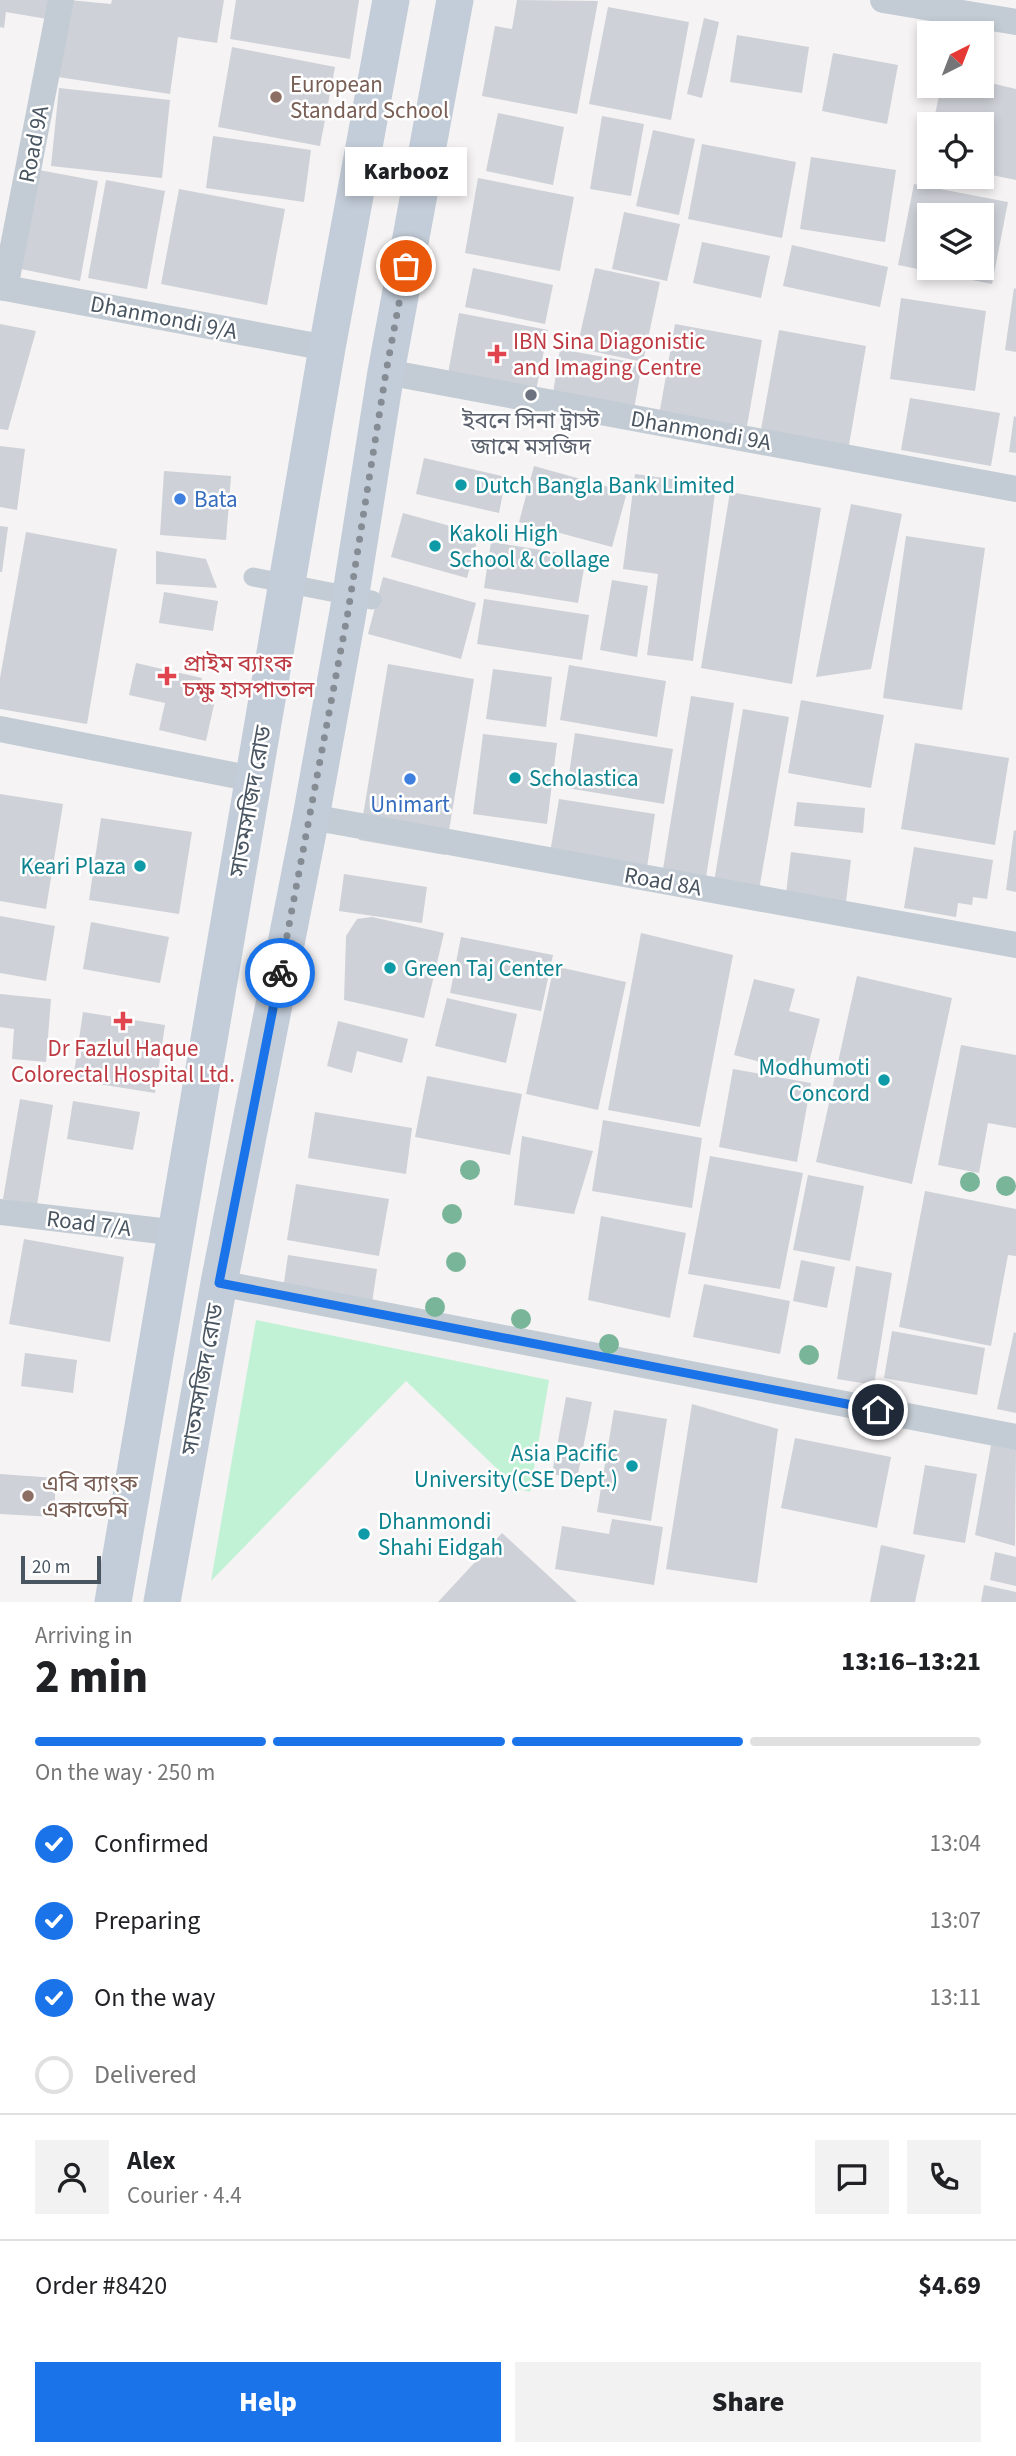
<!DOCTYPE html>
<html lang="en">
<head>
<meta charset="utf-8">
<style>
  :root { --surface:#fff; --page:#f2f2f2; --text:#202124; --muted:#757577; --line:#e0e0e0; --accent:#1a73e8 }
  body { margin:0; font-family:"Source Sans 3","Noto Sans Bengali",sans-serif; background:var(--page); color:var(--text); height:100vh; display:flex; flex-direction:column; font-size:26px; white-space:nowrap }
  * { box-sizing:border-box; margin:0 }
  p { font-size:23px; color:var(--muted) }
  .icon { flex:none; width:38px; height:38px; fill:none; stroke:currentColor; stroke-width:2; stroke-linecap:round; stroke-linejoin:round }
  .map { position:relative; height:1602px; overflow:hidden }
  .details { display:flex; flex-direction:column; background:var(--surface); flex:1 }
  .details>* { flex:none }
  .needle { width:46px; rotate:42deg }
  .fabs { position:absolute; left:917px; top:21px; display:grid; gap:14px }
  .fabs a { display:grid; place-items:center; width:77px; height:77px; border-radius:0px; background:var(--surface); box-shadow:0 4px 10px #0003; font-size:35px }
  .scale { position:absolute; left:21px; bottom:18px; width:80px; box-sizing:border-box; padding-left:7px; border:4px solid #495561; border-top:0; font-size:19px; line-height:24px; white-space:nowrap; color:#495561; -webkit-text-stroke:5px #fff; paint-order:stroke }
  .pin { position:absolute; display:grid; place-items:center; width:60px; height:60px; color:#fff; margin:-30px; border:4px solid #fff; border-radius:50%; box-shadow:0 2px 7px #0007 }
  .courier { position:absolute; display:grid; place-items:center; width:70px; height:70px; margin:-35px; border:5px solid #1a73e8; border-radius:50%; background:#fff; color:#222; box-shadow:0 2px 9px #0007 }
  .bubble { position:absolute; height:49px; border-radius:0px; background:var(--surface); box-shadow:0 4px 10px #0003; font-size:23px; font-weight:800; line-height:49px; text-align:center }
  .summary em { font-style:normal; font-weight:800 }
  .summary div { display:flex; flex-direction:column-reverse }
  .summary { display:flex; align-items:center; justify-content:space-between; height:119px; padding:0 35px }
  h1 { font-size:46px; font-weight:800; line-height:52px }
  .bar { display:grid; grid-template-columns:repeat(4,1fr); gap:10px 7px; align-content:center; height:84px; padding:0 35px }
  .bar i { height:9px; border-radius:5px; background:var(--line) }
  .bar .selected { background:var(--accent) }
  .bar p { grid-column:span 4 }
  .line { display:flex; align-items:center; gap:18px; padding:0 35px; border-top:2px solid var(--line) }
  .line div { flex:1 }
  .round { display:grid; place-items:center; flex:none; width:74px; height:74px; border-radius:0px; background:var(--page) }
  ol { padding:0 35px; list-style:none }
  li { display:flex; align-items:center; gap:21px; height:77px }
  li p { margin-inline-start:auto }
  li .icon { padding:7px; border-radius:50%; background:var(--accent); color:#fff; stroke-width:4 }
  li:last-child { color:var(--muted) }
  li i { width:38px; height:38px; border:4px solid var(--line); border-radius:50% }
  .cta { display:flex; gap:14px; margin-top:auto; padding:14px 35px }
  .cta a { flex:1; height:80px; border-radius:0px; background:var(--accent); color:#fff; font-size:28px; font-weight:800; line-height:80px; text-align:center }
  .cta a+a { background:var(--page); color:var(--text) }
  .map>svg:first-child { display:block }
  .green { fill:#c1f2d6 }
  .building { fill:#ced1d7; fill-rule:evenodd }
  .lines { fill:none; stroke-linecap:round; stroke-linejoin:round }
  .pedestrian { stroke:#c3ccd4; stroke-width:19 }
  .minor { stroke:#c3ccd4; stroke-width:26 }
  .secondary { stroke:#c3cdd9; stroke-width:37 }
  .tree { fill:#79b599 }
  .done { stroke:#858c94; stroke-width:7; stroke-dasharray:0 12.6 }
  .route { stroke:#1a73e8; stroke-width:9 }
  .education-dot { fill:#8d6e63; stroke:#fff; stroke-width:2.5 }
  .health-dot { fill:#e0444e; stroke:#fff; stroke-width:2.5 }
  .worship-dot { fill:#6b7280; stroke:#fff; stroke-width:2.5 }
  .culture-dot { fill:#0f9aa8; stroke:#fff; stroke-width:2.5 }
  .shop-dot { fill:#3f7fe0; stroke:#fff; stroke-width:2.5 }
  .labels { text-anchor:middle; stroke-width:5; stroke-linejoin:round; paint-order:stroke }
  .education-label { font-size:23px; fill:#785e54; stroke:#fff; text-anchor:start }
  .street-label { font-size:23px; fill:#495561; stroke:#fff }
  .health-label { font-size:23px; fill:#be3a42; stroke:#fff; text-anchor:start }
  .worship-label { font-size:23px; fill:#5b616d; stroke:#fff }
  .culture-label { font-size:23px; fill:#0d838f; stroke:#fff; text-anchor:start }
  .shop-label { font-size:23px; fill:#366cbe; stroke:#fff; text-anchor:start }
</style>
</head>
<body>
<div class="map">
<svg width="1016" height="1602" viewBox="0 0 1016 1602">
  <rect width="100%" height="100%" fill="#f5f3f3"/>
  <polygon class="green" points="256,1320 549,1380 530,1492 517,1488 406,1381 211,1581"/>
  <g class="building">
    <polygon points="0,0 51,0 47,19 6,12 4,28 0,27"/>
    <polygon points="69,0 111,4 112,0 224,0 217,43 178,37 170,94 58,77"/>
    <polygon points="236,0 359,0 350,59 230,39"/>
    <polygon points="517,0 598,1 577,114 482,96 495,26 512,29"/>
    <polygon points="608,7 689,22 671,120 589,104"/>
    <polygon points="704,18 719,22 702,98 687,94"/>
    <polygon points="737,35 809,47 802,93 730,82"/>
    <polygon points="232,47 335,67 320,146 218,127"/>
    <polygon points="833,53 898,65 887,124 822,111"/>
    <polygon points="982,81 1016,89 1016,180 982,173 982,124 933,124 941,86 982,86"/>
    <polygon points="59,88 170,100 162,178 51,166"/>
    <polygon points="498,113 564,127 553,185 486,171"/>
    <polygon points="602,116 644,124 631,196 590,189"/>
    <polygon points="653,130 695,139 679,215 636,206"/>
    <polygon points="213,136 311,150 304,202 206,188"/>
    <polygon points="702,144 796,162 782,238 688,219"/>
    <polygon points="811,157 896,170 885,242 800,229"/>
    <polygon points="39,170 98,181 80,281 21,269"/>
    <polygon points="478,178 574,197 560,271 465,253"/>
    <polygon points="106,180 165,191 147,289 88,278"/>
    <path d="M914 184 1008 202 992 284 898 265ZM929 215H982V268H929Z"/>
    <polygon points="179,189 285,209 267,305 161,284"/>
    <polygon points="624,212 680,224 667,281 612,269"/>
    <polygon points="702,242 770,256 761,298 693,283"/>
    <polygon points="792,245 888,267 880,307 783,286"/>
    <polygon points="473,268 553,285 545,324 465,307"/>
    <polygon points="595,268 660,282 643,362 577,348"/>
    <polygon points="1014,288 1016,289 1016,352 1005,350"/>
    <polygon points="901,298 986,311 975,391 890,379"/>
    <polygon points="459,313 548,330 535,396 447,379"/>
    <polygon points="0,324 36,331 8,430 0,429"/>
    <polygon points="675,324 762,340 747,426 660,410"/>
    <polygon points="779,330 866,346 848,451 760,435"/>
    <polygon points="560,349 642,364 634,409 553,393"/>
    <polygon points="910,398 1000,413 991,466 901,450"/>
    <polygon points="1014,416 1016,417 1016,453 1009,452"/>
    <polygon points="0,446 25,449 17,510 0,507"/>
    <polygon points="424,458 506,477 499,513 416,494"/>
    <polygon points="534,466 627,492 612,547 519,522"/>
    <polygon points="164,471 231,476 226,540 160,535"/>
    <polygon points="635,474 716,485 693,661 647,655 658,574 623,569"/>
    <polygon points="730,492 821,508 792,684 701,668"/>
    <polygon points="851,504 902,514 871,669 816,677"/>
    <polygon points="403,513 479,534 467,578 391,557"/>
    <polygon points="0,526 8,527 2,572 0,572"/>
    <polygon points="26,532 117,549 87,724 0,709 0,678"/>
    <polygon points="906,536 985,548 962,710 883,698"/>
    <polygon points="491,542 586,557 578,603 484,588"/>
    <polygon points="156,551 206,559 217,588 156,584"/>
    <polygon points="383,577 476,603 461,659 368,634"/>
    <polygon points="612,580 648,586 637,657 600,650"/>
    <polygon points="164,592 218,601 213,631 159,623"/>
    <polygon points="484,599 589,615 582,660 477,644"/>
    <polygon points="136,663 202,678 198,696 215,700 206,741 159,730 165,703 129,695"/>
    <polygon points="388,664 474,679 445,855 359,840"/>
    <polygon points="569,665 666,681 657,737 560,720"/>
    <polygon points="493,669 552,677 546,727 486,719"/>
    <polygon points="691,696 734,703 706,877 663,869"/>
    <polygon points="801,700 884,715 871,788 788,773"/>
    <polygon points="743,709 789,717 759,890 714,882"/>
    <polygon points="575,733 673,749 664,804 567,788"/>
    <polygon points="483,734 557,743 547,824 473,814"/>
    <polygon points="915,743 1009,758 995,845 901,829"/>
    <polygon points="0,794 63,804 46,909 0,901"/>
    <polygon points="559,799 655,814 646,874 549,859"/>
    <polygon points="797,802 865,808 863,833 794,826"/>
    <polygon points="101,818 192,832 179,914 89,900"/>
    <polygon points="1014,830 1016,831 1016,892 1006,890"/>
    <polygon points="914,847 993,860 987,899 973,897 972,905 958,903 956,917 904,908"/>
    <polygon points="791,852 851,860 845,910 785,902"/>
    <polygon points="344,874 427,887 422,923 339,911"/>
    <polygon points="0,916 55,926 46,981 0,973"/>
    <polygon points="372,917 444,933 424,1018 344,1000 346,936 357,919"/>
    <polygon points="91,922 169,937 160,983 83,969"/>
    <polygon points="641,933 733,955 700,1127 608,1110"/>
    <polygon points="461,937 553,955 541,1011 450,993"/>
    <polygon points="554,966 626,982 598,1110 526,1094"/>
    <polygon points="857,976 952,998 912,1184 816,1162"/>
    <polygon points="754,979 795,989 789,1011 820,1019 806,1074 734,1055"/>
    <polygon points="0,994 51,999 46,1062 12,1059 14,1029 0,1027"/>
    <polygon points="447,998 517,1014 506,1063 435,1046"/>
    <polygon points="83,1012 165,1025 155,1093 73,1080"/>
    <polygon points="338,1021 408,1039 402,1063 357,1051 352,1073 327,1066"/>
    <polygon points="961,1045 1016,1055 1016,1128 988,1123 979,1173 938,1165"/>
    <polygon points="733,1069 811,1083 797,1162 719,1147"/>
    <polygon points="427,1076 522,1094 510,1155 415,1137"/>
    <polygon points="20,1099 53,1105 37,1205 3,1199"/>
    <polygon points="73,1101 140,1112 133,1150 67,1139"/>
    <polygon points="315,1112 412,1128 406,1174 308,1158"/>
    <polygon points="603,1120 702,1138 692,1208 592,1191"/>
    <polygon points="522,1136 593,1151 574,1214 514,1205"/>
    <polygon points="710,1156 803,1173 780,1289 688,1274"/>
    <polygon points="808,1175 864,1186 850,1261 793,1250"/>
    <polygon points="296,1184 389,1199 379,1256 287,1240"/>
    <polygon points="925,1191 1016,1209 1016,1256 1008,1255 991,1346 899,1327"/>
    <polygon points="601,1216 686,1233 670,1318 588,1300"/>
    <polygon points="24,1239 124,1257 110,1342 9,1324"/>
    <polygon points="288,1255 377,1269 371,1310 282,1296"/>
    <polygon points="801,1260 835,1267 827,1308 793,1301"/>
    <polygon points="856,1266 892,1273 874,1385 837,1379"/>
    <polygon points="704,1284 790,1301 780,1354 693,1337"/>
    <polygon points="892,1331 985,1348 977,1395 884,1378"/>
    <polygon points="1014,1332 1016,1333 1016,1413 997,1409"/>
    <polygon points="25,1353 77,1360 73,1393 21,1386"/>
    <polygon points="566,1397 592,1402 577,1479 552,1474"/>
    <polygon points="692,1404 778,1429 757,1583 666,1569"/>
    <polygon points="614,1410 667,1419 651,1521 597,1512"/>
    <polygon points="795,1438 891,1457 877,1528 781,1508"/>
    <polygon points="991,1445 1016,1450 1015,1546 975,1535"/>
    <polygon points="925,1465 977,1474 965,1543 913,1534"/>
    <polygon points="0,1474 56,1478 54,1517 0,1514"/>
    <polygon points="612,1519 663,1527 654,1585 555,1569 562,1526 609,1534"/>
    <polygon points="502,1533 577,1602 438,1602"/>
    <polygon points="881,1545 925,1555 915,1602 870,1602"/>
    <polygon points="995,1552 1016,1557 1016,1586 990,1580"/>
    <polygon points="984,1585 1016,1592 1016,1602 981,1602"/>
  </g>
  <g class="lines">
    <polyline class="pedestrian" points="253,577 372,600"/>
    <g class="minor">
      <polyline points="883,0 1016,22"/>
      <polyline points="0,287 327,348"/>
      <polyline points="5,288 61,0"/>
      <polyline points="386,372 1016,489"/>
      <polyline points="0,729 253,779"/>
      <polyline points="311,817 1016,945"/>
      <polyline points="0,1212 178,1233"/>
      <polyline points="219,1283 1016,1437"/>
    </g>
    <g class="secondary">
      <polyline points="113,1602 327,348 391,0"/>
      <polyline points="162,1602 219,1283 311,817 348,612 386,372 455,0"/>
    </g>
  </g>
  <g class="tree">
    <circle cx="470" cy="1170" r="10"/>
    <circle cx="970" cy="1182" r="10"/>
    <circle cx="1006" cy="1186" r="10"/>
    <circle cx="452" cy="1214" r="10"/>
    <circle cx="456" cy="1262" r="10"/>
    <circle cx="435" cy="1307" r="10"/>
    <circle cx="521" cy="1319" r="10"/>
    <circle cx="609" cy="1344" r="10"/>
    <circle cx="809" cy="1355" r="10"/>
  </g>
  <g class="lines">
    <polyline class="done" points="280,973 348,612 386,372 406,266"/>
    <polyline class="route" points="280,973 219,1283 878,1410"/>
  </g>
  <g class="education-dot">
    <circle cx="276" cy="97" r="7"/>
    <circle cx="28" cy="1496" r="7"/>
  </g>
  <g class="health-dot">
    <path d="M493.5 343.5h7v7h7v7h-7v7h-7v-7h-7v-7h7z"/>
    <path d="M163.5 665.5h7v7h7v7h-7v7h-7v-7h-7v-7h7z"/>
    <path d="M119.5 1010.5h7v7h7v7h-7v7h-7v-7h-7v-7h7z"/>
  </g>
  <circle class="worship-dot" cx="531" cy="395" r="7"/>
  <g class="culture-dot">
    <circle cx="461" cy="485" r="7"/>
    <circle cx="435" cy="546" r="7"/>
    <circle cx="515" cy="778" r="7"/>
    <circle cx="140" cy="866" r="7"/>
    <circle cx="390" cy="968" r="7"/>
    <circle cx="884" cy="1080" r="7"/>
    <circle cx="632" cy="1466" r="7"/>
    <circle cx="364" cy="1534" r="7"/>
  </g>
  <g class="shop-dot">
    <circle cx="180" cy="499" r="7"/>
    <circle cx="410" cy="779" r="7"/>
  </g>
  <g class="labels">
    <g class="education-label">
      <text x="290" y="92">European<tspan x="290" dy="26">Standard School</tspan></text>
      <text x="42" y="1491">এবি ব্যাংক<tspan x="42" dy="26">একাডেমি</tspan></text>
    </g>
    <g class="street-label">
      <text transform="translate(33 144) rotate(-79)" y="8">Road 9A</text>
      <text transform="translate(164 317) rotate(11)" y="8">Dhanmondi 9/A</text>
      <text transform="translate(701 430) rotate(10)" y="8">Dhanmondi 9A</text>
      <text transform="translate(250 801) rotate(-80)" y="8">সাতমসজিদ রোড</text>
      <text transform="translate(663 881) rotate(10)" y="8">Road 8A</text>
      <text transform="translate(89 1223) rotate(7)" y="8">Road 7/A</text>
      <text transform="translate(202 1379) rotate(-80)" y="8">সাতমসজিদ রোড</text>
    </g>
    <g class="health-label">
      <text x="513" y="349">IBN Sina Diagonistic<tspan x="513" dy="26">and Imaging Centre</tspan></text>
      <text x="183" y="671">প্রাইম ব্যাংক<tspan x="183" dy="26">চক্ষু হাসপাতাল</tspan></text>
      <text x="123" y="1056" text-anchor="middle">Dr Fazlul Haque<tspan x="123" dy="26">Colorectal Hospital Ltd.</tspan></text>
    </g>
    <g class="worship-label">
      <text x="531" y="428">ইবনে সিনা ট্রাস্ট<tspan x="531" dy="26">জামে মসজিদ</tspan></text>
    </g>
    <g class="culture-label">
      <text x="475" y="493">Dutch Bangla Bank Limited</text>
      <text x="449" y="541">Kakoli High<tspan x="449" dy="26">School &amp; Collage</tspan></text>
      <text x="529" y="786">Scholastica</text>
      <text x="126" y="874" text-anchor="end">Keari Plaza</text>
      <text x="404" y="976">Green Taj Center</text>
      <text x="870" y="1075" text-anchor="end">Modhumoti<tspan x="870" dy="26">Concord</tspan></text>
      <text x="618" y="1461" text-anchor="end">Asia Pacific<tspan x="618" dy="26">University(CSE Dept.)</tspan></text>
      <text x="378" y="1529">Dhanmondi<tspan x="378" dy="26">Shahi Eidgah</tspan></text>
    </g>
    <g class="shop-label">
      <text x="194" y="507">Bata</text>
      <text x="410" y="812" text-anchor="middle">Unimart</text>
    </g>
  </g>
</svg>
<div class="fabs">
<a><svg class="needle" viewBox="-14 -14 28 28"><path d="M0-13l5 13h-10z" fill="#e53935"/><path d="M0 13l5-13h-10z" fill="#757577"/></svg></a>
<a><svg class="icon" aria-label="locate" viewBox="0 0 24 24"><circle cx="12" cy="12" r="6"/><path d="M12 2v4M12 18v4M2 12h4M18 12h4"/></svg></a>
<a><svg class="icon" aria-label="layers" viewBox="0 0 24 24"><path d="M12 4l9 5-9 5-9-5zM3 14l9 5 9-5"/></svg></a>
</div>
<div class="scale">20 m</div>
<div class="pin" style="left:406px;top:266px;background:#ea580c"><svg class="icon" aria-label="bag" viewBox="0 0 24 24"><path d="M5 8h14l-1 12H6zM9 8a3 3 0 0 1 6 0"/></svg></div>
<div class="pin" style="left:878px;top:1410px;background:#1f2937"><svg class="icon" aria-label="home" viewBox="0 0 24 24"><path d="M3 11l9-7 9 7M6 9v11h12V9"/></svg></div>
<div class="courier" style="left:280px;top:973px"><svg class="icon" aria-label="bike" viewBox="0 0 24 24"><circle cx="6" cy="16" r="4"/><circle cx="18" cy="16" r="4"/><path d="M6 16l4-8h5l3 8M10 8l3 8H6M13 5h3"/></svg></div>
<div class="bubble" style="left:345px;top:147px;width:122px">Karbooz</div>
</div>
<section class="details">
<div class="summary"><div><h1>2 min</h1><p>Arriving in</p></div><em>13:16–13:21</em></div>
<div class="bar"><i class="selected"></i><i class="selected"></i><i class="selected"></i><i></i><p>On the way · 250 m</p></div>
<ol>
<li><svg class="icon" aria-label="check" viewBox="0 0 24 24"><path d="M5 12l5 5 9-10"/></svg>Confirmed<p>13:04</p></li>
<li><svg class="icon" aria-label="check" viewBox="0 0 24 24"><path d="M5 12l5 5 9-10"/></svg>Preparing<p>13:07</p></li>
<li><svg class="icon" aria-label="check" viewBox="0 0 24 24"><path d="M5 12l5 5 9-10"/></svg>On the way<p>13:11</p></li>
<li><i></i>Delivered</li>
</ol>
<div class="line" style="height:126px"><a class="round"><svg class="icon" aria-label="person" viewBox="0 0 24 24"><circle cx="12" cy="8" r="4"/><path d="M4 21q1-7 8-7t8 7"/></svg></a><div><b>Alex</b><p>Courier · 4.4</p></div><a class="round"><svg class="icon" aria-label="chat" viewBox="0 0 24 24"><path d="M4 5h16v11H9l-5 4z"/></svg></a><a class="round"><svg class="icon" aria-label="phone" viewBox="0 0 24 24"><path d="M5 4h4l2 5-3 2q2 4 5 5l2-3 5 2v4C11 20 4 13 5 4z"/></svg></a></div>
<div class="line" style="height:91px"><div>Order #8420</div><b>$4.69</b></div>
<div class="cta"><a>Help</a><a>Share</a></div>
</section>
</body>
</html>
